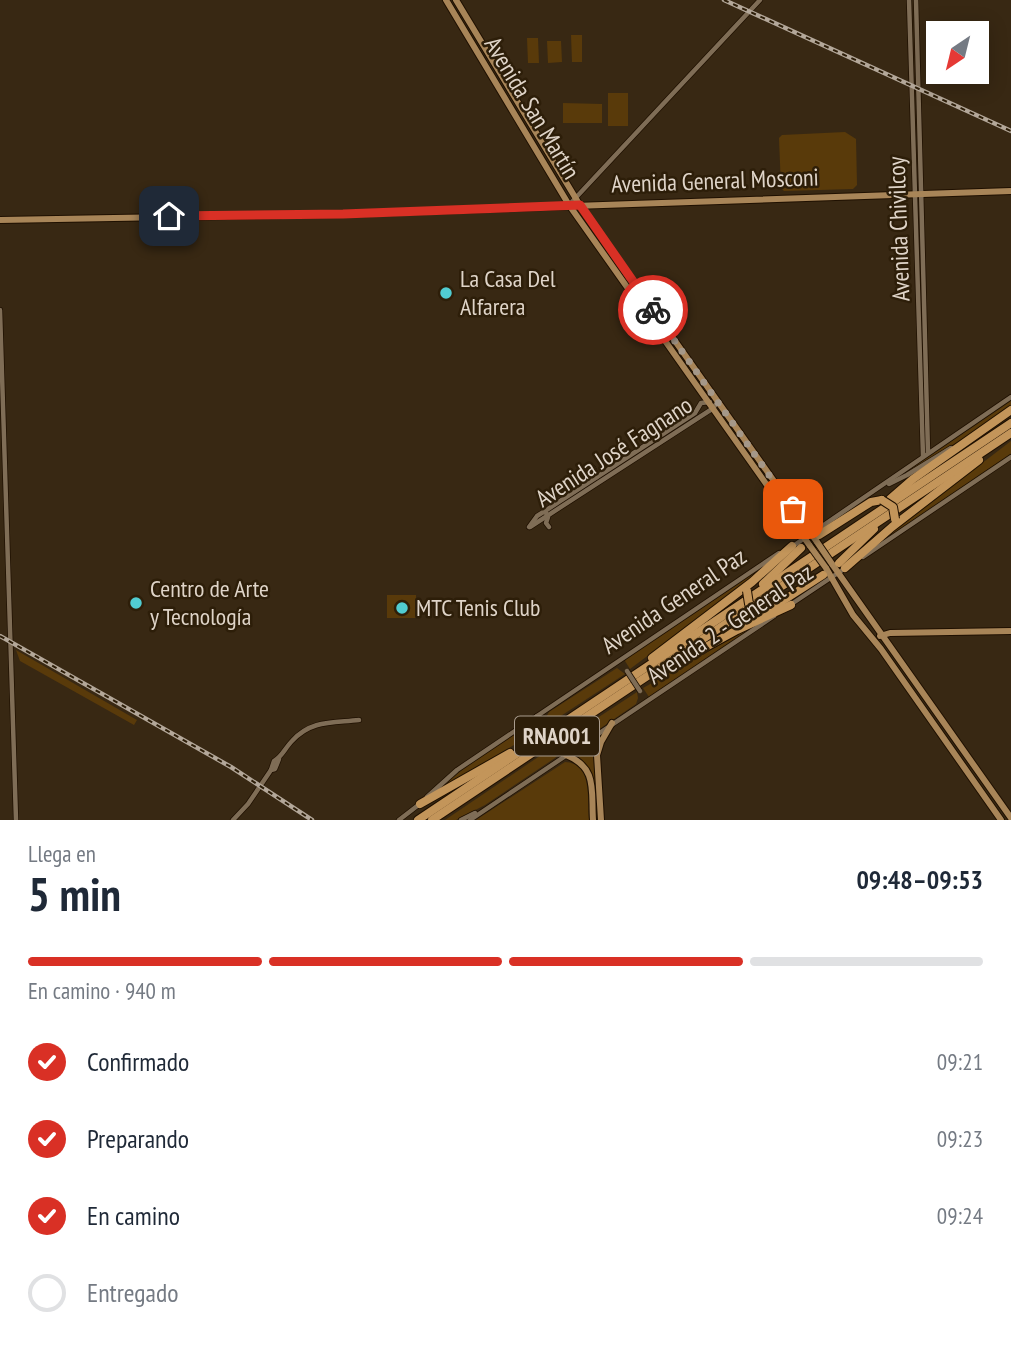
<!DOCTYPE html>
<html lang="es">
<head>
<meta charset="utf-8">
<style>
  :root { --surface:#fff; --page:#f2f2f3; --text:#1f2937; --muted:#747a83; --line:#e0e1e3; --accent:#d93025 }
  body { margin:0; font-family:"PT Sans Narrow",sans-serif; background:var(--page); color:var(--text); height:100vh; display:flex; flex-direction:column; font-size:26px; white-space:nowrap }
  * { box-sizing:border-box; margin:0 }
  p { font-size:23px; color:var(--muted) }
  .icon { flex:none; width:38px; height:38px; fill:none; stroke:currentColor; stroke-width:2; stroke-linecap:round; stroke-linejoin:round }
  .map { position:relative; height:820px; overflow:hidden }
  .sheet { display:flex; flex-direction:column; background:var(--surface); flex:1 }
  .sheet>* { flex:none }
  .needle { width:46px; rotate:215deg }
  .controls { position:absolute; left:926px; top:21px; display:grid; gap:14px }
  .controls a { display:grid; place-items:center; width:63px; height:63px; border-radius:0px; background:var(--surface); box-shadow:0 4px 18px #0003; font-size:35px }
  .pin { position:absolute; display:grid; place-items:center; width:60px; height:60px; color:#fff; margin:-30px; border-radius:14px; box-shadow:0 4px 10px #0006 }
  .courier { position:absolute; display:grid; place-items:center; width:70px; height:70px; margin:-35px; border:5px solid #d93025; border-radius:50%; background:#fff; color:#222; box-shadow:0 2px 9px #0007 }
  .head em { font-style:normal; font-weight:700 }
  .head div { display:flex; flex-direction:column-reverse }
  .head { display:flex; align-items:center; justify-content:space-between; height:119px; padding:0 28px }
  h1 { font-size:46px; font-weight:700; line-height:52px }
  .bar { display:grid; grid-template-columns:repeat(4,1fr); gap:10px 7px; align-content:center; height:84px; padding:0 28px }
  .bar i { height:9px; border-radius:5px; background:var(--line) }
  .bar .selected { background:var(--accent) }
  .bar p { grid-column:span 4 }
  ol { padding:0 28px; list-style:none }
  li { display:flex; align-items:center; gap:21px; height:77px }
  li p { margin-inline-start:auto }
  li .icon { padding:7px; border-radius:50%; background:var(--accent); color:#fff; stroke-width:4 }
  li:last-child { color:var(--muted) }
  li i { width:38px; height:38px; border:4px solid var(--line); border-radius:50% }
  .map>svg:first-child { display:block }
  .green { fill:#593a0a }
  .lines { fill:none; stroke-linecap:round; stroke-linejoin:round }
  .minor-casing { stroke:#1f1000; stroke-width:6 }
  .major-casing { stroke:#1f1000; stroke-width:8 }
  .highway-casing { stroke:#1f1000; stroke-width:10 }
  .minor { stroke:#7f6d56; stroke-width:4.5 }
  .major { stroke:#a88558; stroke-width:6 }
  .highway { stroke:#c3955a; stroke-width:8 }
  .rail-casing { stroke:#b3a799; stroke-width:4.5 }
  .rail { stroke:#2d1e09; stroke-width:2; stroke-dasharray:5; stroke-linecap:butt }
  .minor-bridge-casing { stroke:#1f1000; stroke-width:6; stroke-linecap:butt }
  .major-bridge-casing { stroke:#1f1000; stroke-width:8; stroke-linecap:butt }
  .highway-bridge-casing { stroke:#1f1000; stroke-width:10; stroke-linecap:butt }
  .minor-bridge { stroke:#7f6d56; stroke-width:4.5 }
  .major-bridge { stroke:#a88558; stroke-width:6 }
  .highway-bridge { stroke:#c3955a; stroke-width:8 }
  .done { stroke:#a59889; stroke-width:7; stroke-dasharray:0 12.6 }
  .route { stroke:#d93025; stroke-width:9 }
  .poi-dot { fill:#51ccd1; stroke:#2d1e09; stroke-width:2.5 }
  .labels { text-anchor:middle; stroke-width:5; stroke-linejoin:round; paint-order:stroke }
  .shield { fill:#2d1e09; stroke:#aa9d8f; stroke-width:2 }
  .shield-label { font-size:23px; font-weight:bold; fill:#dfd4c8 }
  .street-label { font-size:24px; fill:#dfd4c8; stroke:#2d1e09 }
  .poi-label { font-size:24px; fill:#dfd4c8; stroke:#2d1e09; text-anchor:start }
</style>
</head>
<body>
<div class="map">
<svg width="1011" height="820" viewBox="0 0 1011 820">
  <rect width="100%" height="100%" fill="#382813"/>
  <g class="green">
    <polygon points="571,35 582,35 582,62 572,62"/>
    <polygon points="527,38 538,38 539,63 528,63"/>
    <polygon points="547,41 561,41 562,62 548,63"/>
    <rect x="608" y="93" width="20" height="33"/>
    <polygon points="563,103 602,104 602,123 563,123"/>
    <polygon points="845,132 856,139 857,185 853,189 784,191 781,188 779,138 782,135"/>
    <polygon points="1011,401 1011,408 969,435 902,475"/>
    <polygon points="1011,441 1011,454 870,549"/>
    <polygon points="771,562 760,572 630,669 625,661 627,658"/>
    <polygon points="387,595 416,595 417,618 387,618"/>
    <polygon points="761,622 651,696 649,697 643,688"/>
    <polygon points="16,650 137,720 134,725 20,661"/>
    <polygon points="617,668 625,674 547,725 545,719 549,712"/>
    <polygon points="637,692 638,698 636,704 576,745 566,748 559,743"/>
    <polygon points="530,724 537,724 541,729 441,788 463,769"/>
    <path d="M602 735 594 755 597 820C588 791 602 772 573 754Z"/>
    <polygon points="553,747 559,754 555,758 485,805 456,820 445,820"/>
    <path d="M565 762C593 763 587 800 589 820H476Z"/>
  </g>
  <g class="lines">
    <g class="minor-casing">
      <g id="minor">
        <polyline points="909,0 923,456"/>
        <polyline points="916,0 928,452"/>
        <polyline points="569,205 760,0"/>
        <polyline points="0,310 16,820"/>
        <polyline points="593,468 597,477"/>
        <polyline points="889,484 907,475 951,448"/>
        <polyline points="545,511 548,517 546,523 549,527"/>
        <polyline points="529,527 537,516 545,511 695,413 701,403 710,402"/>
        <polyline points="530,527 712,409 718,402"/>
        <polyline points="793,546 1011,397"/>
        <polyline points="863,557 1011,457"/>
        <polyline points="790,605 847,567"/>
        <polyline points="537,716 544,727"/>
        <path d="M271 770 274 761C282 757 285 748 292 741 311 720 332 723 359 720"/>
        <polyline points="427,797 457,770 779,553"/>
        <polyline points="233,820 248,804 271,770 275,769 279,759"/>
        <polyline points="399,820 421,803"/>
        <polyline points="461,820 475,813"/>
        <polyline points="470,820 774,616"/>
      </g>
    </g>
    <g class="major-casing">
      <g id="major">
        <polyline points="446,0 569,205 810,546"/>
        <polyline points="456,0 584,212 817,542"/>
        <polyline points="0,220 343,214 1011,191"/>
        <polyline points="832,564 1011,818"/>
        <polyline points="826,568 853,615 881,649 1001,820"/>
        <polyline points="880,636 890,633 1011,631"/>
        <path d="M566 755C598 768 591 790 593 820"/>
        <polyline points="601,820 597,755 601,742 612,723"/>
      </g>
    </g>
    <g class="highway-casing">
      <g id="highway">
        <polyline points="890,499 913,479 1011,410"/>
        <polyline points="819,535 871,502 882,500"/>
        <polyline points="839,563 874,529"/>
        <polyline points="845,568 892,527 979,460"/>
        <polyline points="763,584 801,548"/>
        <polyline points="759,610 773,607 823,575"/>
        <polyline points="652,658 752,582 792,546"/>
        <polyline points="660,672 737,630 791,605"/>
        <polyline points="420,804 510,753"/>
        <polyline points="418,820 1011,423"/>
        <polyline points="432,820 1011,433"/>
      </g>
    </g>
    <use href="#minor" class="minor"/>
    <use href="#major" class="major"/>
    <use href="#highway" class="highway"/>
    <g class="rail-casing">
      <g id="rail">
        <polyline points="724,0 1011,131"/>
        <polyline points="0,636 231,767 312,820"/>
      </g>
    </g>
    <use href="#rail" class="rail"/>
    <g class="minor-bridge-casing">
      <g id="minor-bridge">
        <polyline points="627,671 640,691"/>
        <polyline points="544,727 557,747"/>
      </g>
    </g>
    <g class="major-bridge-casing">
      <g id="major-bridge">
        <polyline points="817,542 832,564"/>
        <polyline points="810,546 826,568"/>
      </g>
    </g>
    <g class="highway-bridge-casing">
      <g id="highway-bridge">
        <polyline points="882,500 893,507 895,519"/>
        <polyline points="747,591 749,604 759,610"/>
      </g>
    </g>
    <use href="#minor-bridge" class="minor-bridge"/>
    <use href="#major-bridge" class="major-bridge"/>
    <use href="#highway-bridge" class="highway-bridge"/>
  </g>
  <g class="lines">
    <polyline class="done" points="653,310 793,509"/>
    <polyline class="route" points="169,216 343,214 580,205 653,310"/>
  </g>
  <g class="poi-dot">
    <circle cx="446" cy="293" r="7"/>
    <circle cx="136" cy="603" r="7"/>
    <circle cx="402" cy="608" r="7"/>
  </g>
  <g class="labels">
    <rect class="shield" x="515" y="716.5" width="84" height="39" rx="5"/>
    <g class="shield-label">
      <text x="557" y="744">RNA001</text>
    </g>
    <g class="street-label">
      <text transform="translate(532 108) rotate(59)" y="8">Avenida San Martín</text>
      <text transform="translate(715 181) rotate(-2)" y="8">Avenida General Mosconi</text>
      <text transform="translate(899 229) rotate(-92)" y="8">Avenida Chivilcoy</text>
      <text transform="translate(614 452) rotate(-33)" y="8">Avenida José Fagnano</text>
      <text transform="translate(674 601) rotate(-34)" y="8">Avenida General Paz</text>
      <text transform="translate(730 624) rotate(-34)" y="8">Avenida 2 - General Paz</text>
    </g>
    <g class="poi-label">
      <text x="460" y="287">La Casa Del<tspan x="460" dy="28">Alfarera</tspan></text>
      <text x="150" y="597">Centro de Arte<tspan x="150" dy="28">y Tecnología</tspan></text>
      <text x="416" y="616">MTC Tenis Club</text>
    </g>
  </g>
</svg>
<div class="controls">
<a><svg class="needle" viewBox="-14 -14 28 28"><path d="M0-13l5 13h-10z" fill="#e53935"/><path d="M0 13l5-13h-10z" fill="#747a83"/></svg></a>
</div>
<div class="pin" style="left:793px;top:509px;background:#ea580c"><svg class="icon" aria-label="bag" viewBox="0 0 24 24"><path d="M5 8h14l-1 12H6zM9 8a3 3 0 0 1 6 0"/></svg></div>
<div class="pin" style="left:169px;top:216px;background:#1f2937"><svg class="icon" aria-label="home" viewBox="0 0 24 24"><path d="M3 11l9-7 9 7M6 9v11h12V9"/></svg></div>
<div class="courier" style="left:653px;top:310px"><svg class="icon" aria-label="bike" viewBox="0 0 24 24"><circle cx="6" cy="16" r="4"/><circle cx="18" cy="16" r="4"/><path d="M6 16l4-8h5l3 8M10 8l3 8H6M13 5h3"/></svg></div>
</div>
<section class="sheet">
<div class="head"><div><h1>5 min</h1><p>Llega en</p></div><em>09:48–09:53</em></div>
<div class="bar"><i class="selected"></i><i class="selected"></i><i class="selected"></i><i></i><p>En camino · 940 m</p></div>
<ol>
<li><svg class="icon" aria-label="check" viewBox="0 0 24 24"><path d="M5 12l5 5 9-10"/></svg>Confirmado<p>09:21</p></li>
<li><svg class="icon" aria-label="check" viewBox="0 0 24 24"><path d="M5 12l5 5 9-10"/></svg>Preparando<p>09:23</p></li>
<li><svg class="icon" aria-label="check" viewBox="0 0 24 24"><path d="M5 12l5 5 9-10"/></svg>En camino<p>09:24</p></li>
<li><i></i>Entregado</li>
</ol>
</section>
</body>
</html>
